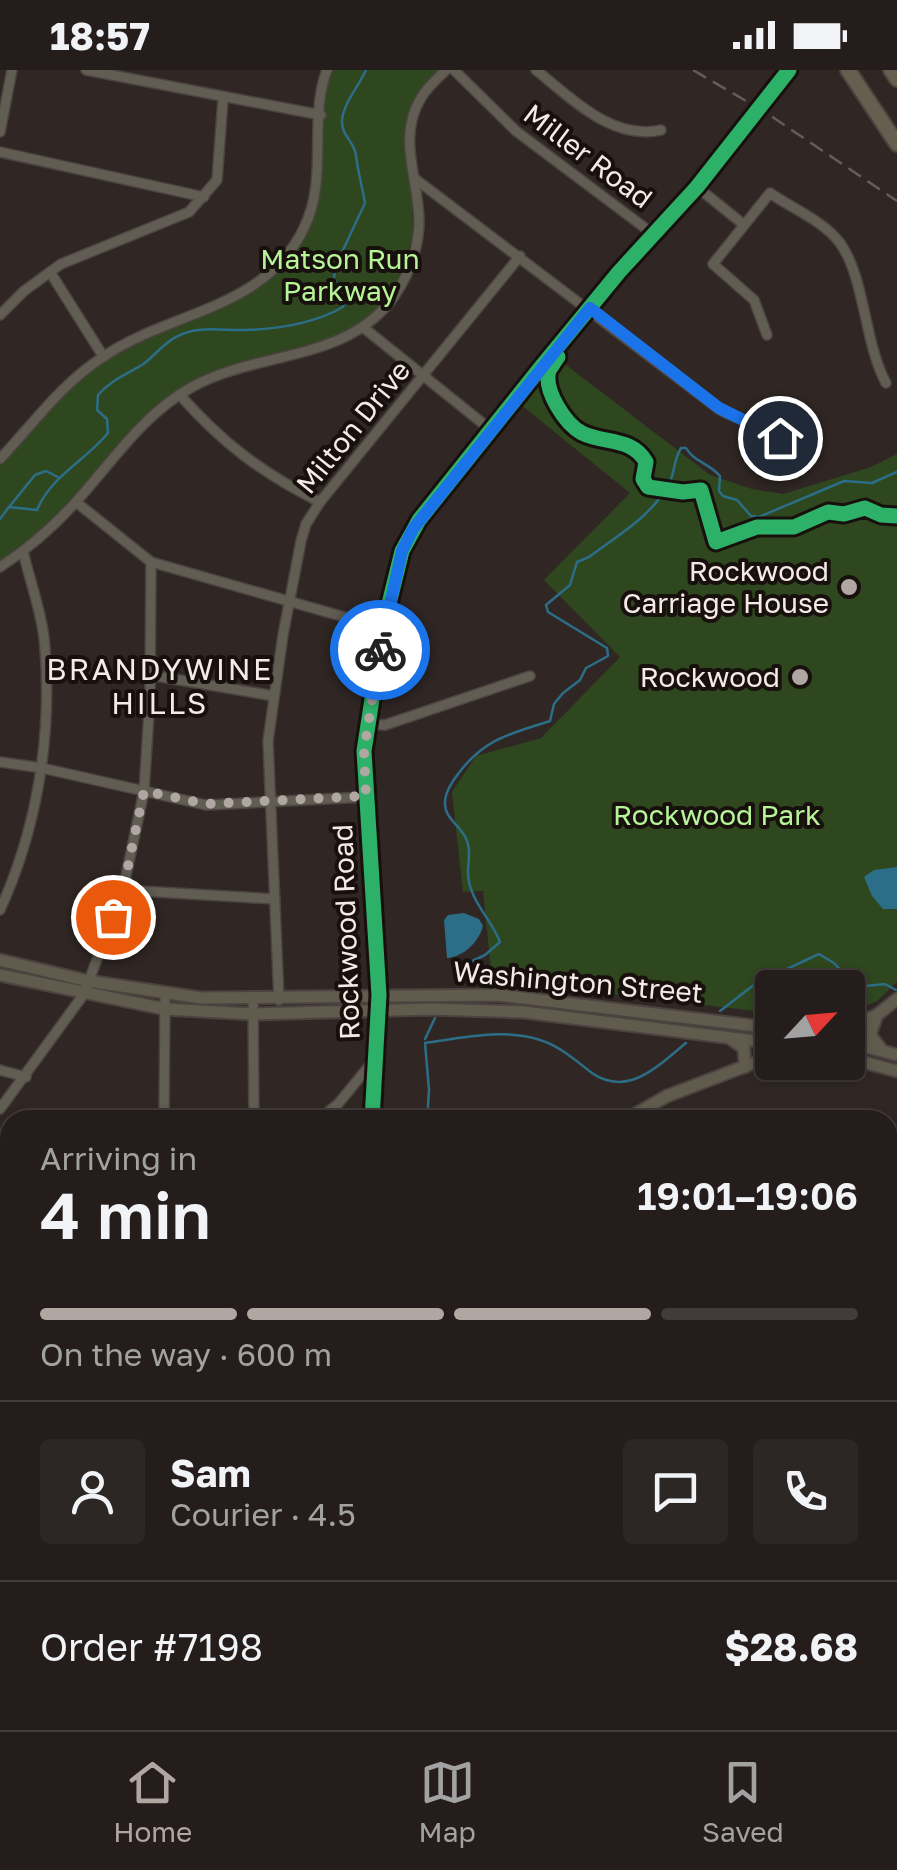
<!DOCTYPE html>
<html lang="en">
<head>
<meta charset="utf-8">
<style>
  :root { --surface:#241d1b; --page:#2c2624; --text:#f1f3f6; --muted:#a3a2a3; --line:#413b3a; --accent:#b0a6a2 }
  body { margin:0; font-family:"Golos Text",sans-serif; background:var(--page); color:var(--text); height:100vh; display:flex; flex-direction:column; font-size:38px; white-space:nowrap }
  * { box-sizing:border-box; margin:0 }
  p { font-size:32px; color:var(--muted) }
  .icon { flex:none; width:55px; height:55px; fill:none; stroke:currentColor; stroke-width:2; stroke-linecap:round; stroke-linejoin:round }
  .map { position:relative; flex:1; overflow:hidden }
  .sheet { position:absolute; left:0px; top:1040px; width:898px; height:620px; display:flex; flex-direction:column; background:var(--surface); border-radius:30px 30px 0 0; box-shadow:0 2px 8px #0004,0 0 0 2px var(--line) }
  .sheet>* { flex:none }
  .needle { width:65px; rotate:64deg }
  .controls { position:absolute; left:755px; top:900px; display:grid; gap:20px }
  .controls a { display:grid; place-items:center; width:110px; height:110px; border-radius:10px; background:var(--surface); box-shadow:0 2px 8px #0004,0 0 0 2px var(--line); font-size:50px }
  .pin { position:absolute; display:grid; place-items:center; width:85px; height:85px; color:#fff; margin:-42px; border:5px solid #fff; border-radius:50%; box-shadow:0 2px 10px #0007 }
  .courier { position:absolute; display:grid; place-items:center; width:100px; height:100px; margin:-50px; border:8px solid #1a73e8; border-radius:50%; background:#fff; color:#222; box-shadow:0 2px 12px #0007 }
  .summary em { font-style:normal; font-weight:600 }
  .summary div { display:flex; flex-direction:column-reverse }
  .summary { display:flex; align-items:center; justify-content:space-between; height:170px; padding:0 40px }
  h1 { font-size:65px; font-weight:600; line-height:75px }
  .bar { display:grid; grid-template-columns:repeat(4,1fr); gap:15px 10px; align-content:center; height:120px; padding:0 40px }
  .bar i { height:12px; border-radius:8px; background:var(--line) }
  .bar .active { background:var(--accent) }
  .bar p { grid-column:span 4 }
  .line { display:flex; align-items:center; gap:25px; padding:0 40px; border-top:2px solid var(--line) }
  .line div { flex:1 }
  .round { display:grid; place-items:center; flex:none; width:105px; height:105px; border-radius:10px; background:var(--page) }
  .status { display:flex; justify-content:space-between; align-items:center; height:70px; padding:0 50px; background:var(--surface); direction:ltr }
  .status svg { height:28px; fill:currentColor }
  .tabs { display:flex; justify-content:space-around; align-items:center; height:140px; border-top:2px solid var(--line); background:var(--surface); font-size:28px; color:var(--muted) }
  .tabs a { display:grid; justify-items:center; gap:5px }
  .tabs .active { color:var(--accent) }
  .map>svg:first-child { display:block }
  .green { fill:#2e471e }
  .water { fill:#2c6e88 }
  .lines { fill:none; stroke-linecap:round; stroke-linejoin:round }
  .stream { stroke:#2c6e88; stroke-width:2.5 }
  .minor-casing { stroke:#4b4340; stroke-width:12 }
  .major-casing { stroke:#4b4340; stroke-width:15 }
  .highway-casing { stroke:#4b4340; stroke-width:18 }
  .minor { stroke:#615d53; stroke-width:9 }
  .major { stroke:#605b4d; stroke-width:11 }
  .highway { stroke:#665f4f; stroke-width:14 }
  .rail { stroke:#645e58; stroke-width:2.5; stroke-dasharray:15 8; stroke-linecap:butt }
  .cycleway-casing { stroke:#17100d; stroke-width:21 }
  .cycleway { stroke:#2db169; stroke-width:15 }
  .done { stroke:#b0a6a2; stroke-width:10; stroke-dasharray:0 18 }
  .route { stroke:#1a73e8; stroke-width:12 }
  .poi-dot { fill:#b0a6a2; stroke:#17100d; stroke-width:4 }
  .labels { text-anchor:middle; stroke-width:8; stroke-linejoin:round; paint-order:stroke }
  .street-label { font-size:28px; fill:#f5eae6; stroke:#17100d }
  .park-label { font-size:28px; fill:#b7f497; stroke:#17100d }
  .poi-label { font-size:28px; fill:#f5eae6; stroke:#17100d; text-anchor:end }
  .neighbourhood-label { font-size:30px; letter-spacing:2.5px; fill:#f5eae6; stroke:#17100d }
</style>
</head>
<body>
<div class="status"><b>18:57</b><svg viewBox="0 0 49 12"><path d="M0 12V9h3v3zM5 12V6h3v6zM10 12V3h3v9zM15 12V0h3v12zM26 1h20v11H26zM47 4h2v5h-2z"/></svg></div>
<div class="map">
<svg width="897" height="1660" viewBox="0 0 897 1660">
  <rect width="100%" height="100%" fill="#302724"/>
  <g class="green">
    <polygon points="328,0 443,0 425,21 410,57 413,166 391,230 364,258 325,276 214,305 138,357 76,432 0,497 0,389 70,310 103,286 239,226 285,187 313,137"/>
    <polygon points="557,288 710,405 752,419 783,424 871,397 897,384 897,912 877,931 848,943 848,918 772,918 772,943 492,910 483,821 463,822 452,722 476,686 541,668 620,587 544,510 630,423 520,334"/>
  </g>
  <g class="water">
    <polygon points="897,797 897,839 883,839 872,826 864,807 874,800"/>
    <path d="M464 843 479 849 483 856C479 872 463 887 447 888L444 850 448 845Z"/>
  </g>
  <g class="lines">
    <g class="stream">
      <polyline points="9,437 35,405 46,401 58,407"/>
      <path d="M0 449 9 437 37 440C51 406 85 391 108 363L107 349 97 340 98 325C111 310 125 305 142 295 154 287 164 272 178 266 198 255 224 261 246 260 277 259 315 253 343 237L348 223 334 210 335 197 365 133C362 116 358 102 356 86 355 72 341 66 342 50 344 32 359 16 366 0"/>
      <path d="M457 912 464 895 485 885 500 872C491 848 469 831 468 803 468 790 472 777 464 765 458 754 444 747 445 732 445 722 452 712 458 704 484 669 509 664 550 651L554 634 563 623 580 610 586 598 608 586 607 578 548 542 546 535 570 515 577 492 589 487C617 466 650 447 668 416 675 404 673 391 681 378H686C694 392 709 393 720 406L719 421 723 426 737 430 751 446 759 447 844 411 872 413 897 402"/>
      <polyline points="720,941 755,914 819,884 834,893 856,917 885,914 896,920"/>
      <polyline points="425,969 435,948"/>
      <path d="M427 1050 429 1020 425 973C461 968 505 958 540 970 560 976 576 991 592 1003 628 1028 659 995 686 973"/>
      <polyline points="0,1368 10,1361"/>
    </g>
    <g class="minor-casing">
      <g id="minor">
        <polyline points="86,0 321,45"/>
        <polyline points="454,0 516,61 653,164"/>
        <path d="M536 0C571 28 612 71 661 60"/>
        <polyline points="0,62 12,0"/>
        <polyline points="0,82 204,127"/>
        <path d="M414 108 719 339C744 354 780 355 790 387"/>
        <polyline points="697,117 743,154"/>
        <polyline points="50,202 103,286"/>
        <polyline points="0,245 24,221 61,194 189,142 217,110 223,29"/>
        <polyline points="364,258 491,360"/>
        <path d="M767 265 754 230 713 194 770 123C791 138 824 151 840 173 865 208 864 272 886 313"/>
        <path d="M180 325C221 372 263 404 320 432"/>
        <path d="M0 389C34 353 61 314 103 287 170 241 265 240 304 158 329 108 308 49 327 0"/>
        <polyline points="76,432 151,492 383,558"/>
        <path d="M0 497C28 479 53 457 75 433 113 391 142 345 192 317 258 280 348 293 395 225 409 204 418 179 419 154 420 111 396 69 421 28 427 17 437 9 446 0"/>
        <polyline points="150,605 274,626"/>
        <polyline points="368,654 385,655 530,606"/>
        <polyline points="0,692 42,698 206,735 366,727"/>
        <polyline points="123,820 275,829"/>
        <path d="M0 840C37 759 52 666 45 578 43 546 30 512 23 481"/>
        <polyline points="253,930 254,1050"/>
        <polyline points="279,930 268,671 283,565 301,471 306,454 320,432 520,186"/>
        <polyline points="0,1000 26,1007"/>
        <polyline points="0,1039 84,924 123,820 144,721 150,627 151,492"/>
        <polyline points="164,1050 165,925"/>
        <polyline points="318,1050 338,1034 374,990"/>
        <polyline points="372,1050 379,925 364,681 383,558 402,481 419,450 541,297 619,202 697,117 789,0"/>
        <polyline points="888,1223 897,1226"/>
        <polyline points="888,1341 897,1344"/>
        <polyline points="892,1609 894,1660"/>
        <polyline points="216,1650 219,1660"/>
        <polyline points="467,1660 474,1650"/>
        <polyline points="568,1660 570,1650"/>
        <polyline points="642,1660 645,1650"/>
      </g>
    </g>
    <g class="major-casing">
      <g id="major">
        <polyline points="0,890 88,911 201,928 498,925 772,958"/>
        <polyline points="0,905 165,939 253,944 430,939 524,942 772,973"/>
        <polyline points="877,945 870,965 881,979"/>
        <polyline points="848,957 877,945 897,929"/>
        <polyline points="731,969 744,978 745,997"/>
        <polyline points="848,972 897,985"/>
        <polyline points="848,988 897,1001"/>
        <polyline points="625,1050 667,1026 772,986"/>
        <polyline points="0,1458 10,1474"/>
        <polyline points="0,1523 10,1514"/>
        <polyline points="296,1650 312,1660"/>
      </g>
    </g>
    <g class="highway-casing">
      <g id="highway">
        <polyline points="848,0 897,74"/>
        <polyline points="891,0 897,9"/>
      </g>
    </g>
    <use href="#minor" class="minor"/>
    <use href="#major" class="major"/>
    <use href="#highway" class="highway"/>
    <polyline class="rail" points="693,0 765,42 897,131"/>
    <g class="cycleway-casing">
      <g id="cycleway">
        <path d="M558 287C557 288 550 299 549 300 543 320 565 354 582 363 604 374 632 367 646 392L643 409 648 417 683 422 701 420 716 472 757 457H794L828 442 844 444 865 438 881 445 897 446"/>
        <polyline points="372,1050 379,925 364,681 383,558 402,481 419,450 541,297 619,202 697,117 789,0"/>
      </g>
    </g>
    <use href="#cycleway" class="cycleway"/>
  </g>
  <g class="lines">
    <polyline class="done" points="113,847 123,820 144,721 206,734 366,726 364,681 380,580"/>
    <polyline class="route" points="380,580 402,481 413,459 590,238 719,338 780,368"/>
  </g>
  <g class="poi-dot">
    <circle cx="849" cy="517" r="10"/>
    <circle cx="800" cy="607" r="10"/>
  </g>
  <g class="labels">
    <g class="street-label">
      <text transform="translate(588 86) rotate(37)" y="10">Miller Road</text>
      <text transform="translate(353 357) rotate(-51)" y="10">Milton Drive</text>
      <text transform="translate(346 862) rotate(-92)" y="10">Rockwood Road</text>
      <text transform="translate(578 912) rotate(5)" y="10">Washington Street</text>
    </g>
    <g class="park-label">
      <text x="340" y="199">Matson Run<tspan x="340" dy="32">Parkway</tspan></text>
      <text x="717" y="755">Rockwood Park</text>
    </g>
    <g class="poi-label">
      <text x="829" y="511">Rockwood<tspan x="829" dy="32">Carriage House</tspan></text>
      <text x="780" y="617">Rockwood</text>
    </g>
    <g class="neighbourhood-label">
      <text x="160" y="610">BRANDYWINE<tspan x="160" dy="34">HILLS</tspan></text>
    </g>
  </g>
</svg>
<div class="controls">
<a><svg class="needle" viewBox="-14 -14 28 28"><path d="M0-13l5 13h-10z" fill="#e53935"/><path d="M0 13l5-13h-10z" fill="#a3a2a3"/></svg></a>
</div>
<div class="pin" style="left:113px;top:847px;background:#ea580c"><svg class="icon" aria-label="bag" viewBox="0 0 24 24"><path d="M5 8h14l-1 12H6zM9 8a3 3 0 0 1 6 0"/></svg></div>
<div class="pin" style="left:780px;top:368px;background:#1f2937"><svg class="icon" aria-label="home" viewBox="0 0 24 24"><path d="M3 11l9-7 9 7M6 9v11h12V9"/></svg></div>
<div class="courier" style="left:380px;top:580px"><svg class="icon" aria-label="bike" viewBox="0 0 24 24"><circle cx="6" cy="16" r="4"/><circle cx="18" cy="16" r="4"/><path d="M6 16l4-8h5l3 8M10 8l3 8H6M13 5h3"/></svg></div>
<section class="sheet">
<div class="summary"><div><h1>4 min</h1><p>Arriving in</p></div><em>19:01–19:06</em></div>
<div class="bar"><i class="active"></i><i class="active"></i><i class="active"></i><i></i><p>On the way · 600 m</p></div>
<div class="line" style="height:180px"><a class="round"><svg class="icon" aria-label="person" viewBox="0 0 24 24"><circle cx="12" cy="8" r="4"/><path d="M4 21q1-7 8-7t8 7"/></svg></a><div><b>Sam</b><p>Courier · 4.5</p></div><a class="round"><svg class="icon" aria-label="chat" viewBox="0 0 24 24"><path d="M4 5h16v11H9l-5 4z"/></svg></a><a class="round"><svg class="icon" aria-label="phone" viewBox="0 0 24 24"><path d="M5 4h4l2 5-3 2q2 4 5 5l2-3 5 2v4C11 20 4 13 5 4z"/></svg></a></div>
<div class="line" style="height:130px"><div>Order #7198</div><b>$28.68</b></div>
</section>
</div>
<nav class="tabs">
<a class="active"><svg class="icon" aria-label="home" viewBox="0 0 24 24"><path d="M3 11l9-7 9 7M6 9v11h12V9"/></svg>Home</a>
<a><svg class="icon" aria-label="map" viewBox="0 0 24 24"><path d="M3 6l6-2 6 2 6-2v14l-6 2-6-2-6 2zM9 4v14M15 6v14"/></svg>Map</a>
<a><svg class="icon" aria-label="saved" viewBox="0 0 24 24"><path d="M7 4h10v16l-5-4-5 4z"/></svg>Saved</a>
</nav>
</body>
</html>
